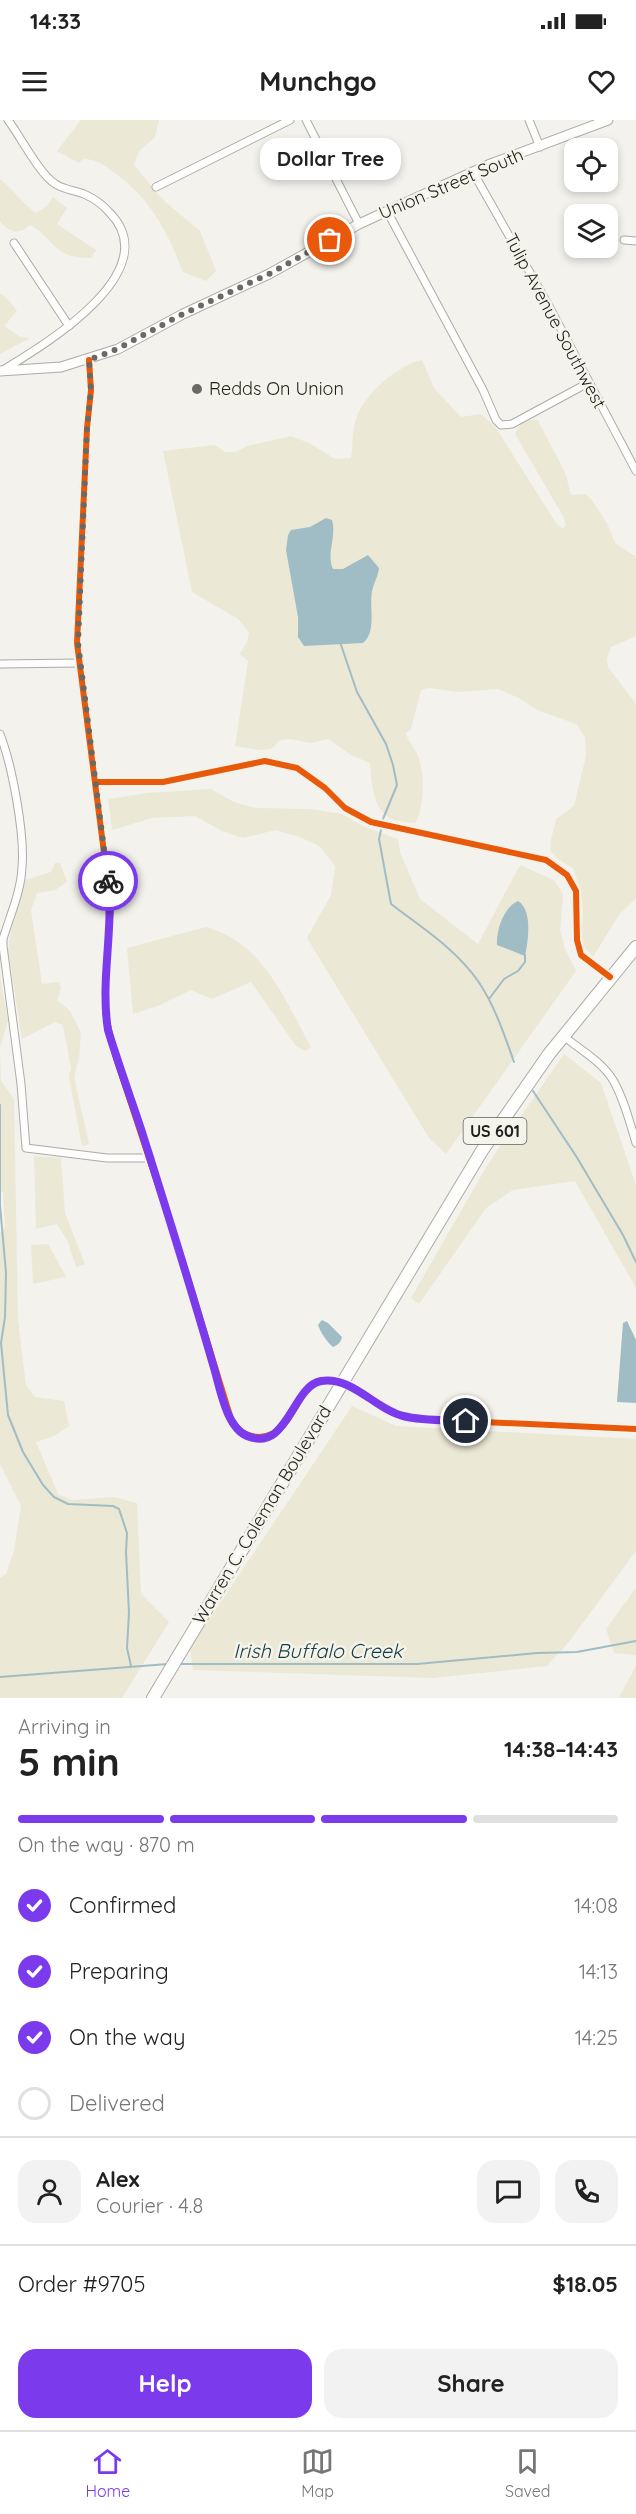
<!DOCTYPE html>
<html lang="en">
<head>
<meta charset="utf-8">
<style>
  :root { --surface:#fff; --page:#f2f2f2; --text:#222; --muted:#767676; --line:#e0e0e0; --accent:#7c3aed }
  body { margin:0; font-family:Quicksand,sans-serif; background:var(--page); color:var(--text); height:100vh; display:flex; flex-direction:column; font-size:22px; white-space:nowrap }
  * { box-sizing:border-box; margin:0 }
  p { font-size:20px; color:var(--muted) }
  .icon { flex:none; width:33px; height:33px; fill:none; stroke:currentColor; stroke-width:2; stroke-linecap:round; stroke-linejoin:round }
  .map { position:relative; height:1578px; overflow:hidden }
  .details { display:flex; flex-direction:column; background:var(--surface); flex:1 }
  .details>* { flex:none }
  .fabs { position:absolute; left:564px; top:18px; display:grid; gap:12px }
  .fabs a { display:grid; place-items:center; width:54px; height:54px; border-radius:12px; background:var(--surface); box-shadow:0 3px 9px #0003; font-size:30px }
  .pin { position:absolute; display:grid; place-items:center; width:51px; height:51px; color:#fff; margin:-26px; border:3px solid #fff; border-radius:50%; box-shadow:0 2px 6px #0007 }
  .courier { position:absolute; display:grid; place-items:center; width:60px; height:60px; margin:-30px; border:4px solid #7c3aed; border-radius:50%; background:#fff; color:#222; box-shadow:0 2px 8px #0007 }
  .bubble { position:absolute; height:42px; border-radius:18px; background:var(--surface); box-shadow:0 3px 9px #0003; font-size:20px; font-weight:700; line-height:42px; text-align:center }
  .head em { font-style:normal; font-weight:700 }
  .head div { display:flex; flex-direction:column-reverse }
  .head { display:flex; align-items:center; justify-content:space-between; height:102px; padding:0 18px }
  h1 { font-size:39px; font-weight:700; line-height:45px }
  .bar { display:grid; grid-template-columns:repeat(4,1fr); gap:9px 6px; align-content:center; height:72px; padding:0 18px }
  .bar i { height:8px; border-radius:4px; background:var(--line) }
  .bar .selected { background:var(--accent) }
  .bar p { grid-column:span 4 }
  .line { display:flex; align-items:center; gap:15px; padding:0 18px; border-top:2px solid var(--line) }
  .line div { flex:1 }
  .round { display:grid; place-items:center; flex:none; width:63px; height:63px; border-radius:18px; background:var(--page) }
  ol { padding:0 18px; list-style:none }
  li { display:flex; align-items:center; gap:18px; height:66px }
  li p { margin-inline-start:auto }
  li .icon { padding:6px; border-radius:50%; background:var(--accent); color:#fff; stroke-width:4 }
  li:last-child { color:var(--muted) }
  li i { width:33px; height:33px; border:3px solid var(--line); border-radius:50% }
  .button { display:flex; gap:12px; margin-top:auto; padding:12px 18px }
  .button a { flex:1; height:69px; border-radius:18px; background:var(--accent); color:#fff; font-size:24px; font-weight:700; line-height:69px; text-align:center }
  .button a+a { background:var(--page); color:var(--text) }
  .status { display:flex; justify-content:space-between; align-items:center; height:42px; padding:0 30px; background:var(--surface); direction:ltr }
  .status svg { height:16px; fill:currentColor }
  header { display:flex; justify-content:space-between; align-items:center; height:78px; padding:0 18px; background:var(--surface); font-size:27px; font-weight:700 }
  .dock { display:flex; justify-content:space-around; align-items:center; height:84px; border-top:2px solid var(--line); background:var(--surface); font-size:16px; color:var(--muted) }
  .dock a { display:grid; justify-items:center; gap:3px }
  .dock .selected { color:var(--accent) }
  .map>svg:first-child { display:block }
  .green { fill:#ece8d6 }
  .water { fill:#a0bcc4 }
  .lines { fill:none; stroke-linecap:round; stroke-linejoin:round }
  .stream { stroke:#a0bcc4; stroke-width:2 }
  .street-casing { stroke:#acaba8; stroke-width:9 }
  .secondary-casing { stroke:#acaba8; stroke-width:11 }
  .highway-casing { stroke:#acaba8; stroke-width:14 }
  .street { stroke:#fdfdfc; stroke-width:7 }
  .secondary { stroke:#fdfdfc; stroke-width:9 }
  .highway { stroke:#fdfdfc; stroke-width:12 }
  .cycleway-casing { stroke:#f5f4eb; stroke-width:10 }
  .cycleway { stroke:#e8590c; stroke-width:6 }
  .done { stroke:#6a6965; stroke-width:6; stroke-dasharray:0 10.8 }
  .route { stroke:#7c3aed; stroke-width:8 }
  .poi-dot { fill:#6a6965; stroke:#f5f4eb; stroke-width:2 }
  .labels { text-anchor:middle; stroke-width:5; stroke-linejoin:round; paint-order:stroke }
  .shield { fill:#f5f4eb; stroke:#605f5a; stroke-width:1.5 }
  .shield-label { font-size:16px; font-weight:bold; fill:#201f1c }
  .street-label { font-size:18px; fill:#201f1c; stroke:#f5f4eb }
  .poi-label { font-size:18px; fill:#201f1c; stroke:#f5f4eb; text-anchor:start }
  .water-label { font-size:20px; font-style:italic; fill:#163c48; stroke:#f5f4eb }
</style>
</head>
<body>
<div class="status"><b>14:33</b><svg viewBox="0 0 49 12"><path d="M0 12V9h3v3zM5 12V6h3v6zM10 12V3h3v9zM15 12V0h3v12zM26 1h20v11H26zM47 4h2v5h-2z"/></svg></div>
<header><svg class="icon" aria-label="menu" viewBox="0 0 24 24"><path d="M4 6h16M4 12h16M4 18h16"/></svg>Munchgo<svg class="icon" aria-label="heart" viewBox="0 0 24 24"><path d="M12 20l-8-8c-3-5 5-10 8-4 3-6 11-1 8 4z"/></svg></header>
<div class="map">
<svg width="636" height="1578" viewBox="0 0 636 1578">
  <rect width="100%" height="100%" fill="#f3f2ed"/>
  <g class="green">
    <path d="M81 0H159L155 17 139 31 134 45 162 79 200 111 216 151 206 161 183 152C168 113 151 79 116 54 106 46 97 39 83 39L79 43 57 31Z"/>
    <path d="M0 59C13 69 22 83 36 93L47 86 53 77 67 88 57 104 96 130 91 138C52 138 57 120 30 105 19 115 9 113 0 101Z"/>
    <polygon points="0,174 6,177 17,191 4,206 20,217 30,218 0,234"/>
    <path d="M422 240 434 268 461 297 481 294 496 308 556 403 563 409 566 405 563 396 515 314C518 304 527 299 538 300L566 355 571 375 585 374 591 379 607 403 615 423 636 437V516L611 527 607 539 608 547 636 584V778L619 795 593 837 581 823 583 793 581 771 573 748C543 731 549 731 556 699L574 686 586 636 585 617 576 604 537 590 519 578 498 569 458 572 429 568 421 570 411 609 406 613C407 621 414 626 417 634 425 650 425 688 415 703 408 702 398 702 392 699 373 692 371 660 370 643L351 635 328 619 311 623 290 619 281 620 271 629 259 630 235 626 248 541 240 534 247 522 249 512 238 499 192 472 163 331 215 325 225 332H236L247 326 291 316 309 323 335 339 351 338C353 325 352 308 357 296 366 273 399 244 422 240Z"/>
    <polygon points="211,669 234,682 256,688 311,689 342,694 365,707 398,719 400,732 420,779 478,824 520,745 554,760 563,774 560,810 565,829 576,851 446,1034 429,1018 307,818 331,775 335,746 319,726 302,718 276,710 243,718 222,711 195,696 152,698 112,710 108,679 148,673"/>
    <polygon points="55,743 60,743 67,762 55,770 37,773 31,790 42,864 59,862 61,869 57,880 70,891 81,913 79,938 74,957 89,1024 82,1026 69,957 71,948 63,905 55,902 22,919 8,831 12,804 25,760 51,752"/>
    <path d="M206 807C264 823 284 879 311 927L306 931 296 926 251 862 212 879 191 870 160 885 133 894 127 828Z"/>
    <polygon points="0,857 8,901 0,928"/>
    <polygon points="0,928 1,961 14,979 18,1200 26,1265 35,1277 64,1281 69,1306 54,1316 36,1322 58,1374 72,1380 114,1377 137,1383 141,1474 169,1502 122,1578 0,1578 0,1458 6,1454 14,1431 21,1386 0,1344 0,1113 5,1107 3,1073 0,1070"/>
    <polygon points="564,934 601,963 636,1065 636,1168 575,1061 513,1070 486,1088 419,1184 411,1178 488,1044"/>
    <polygon points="34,1036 61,1038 65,1093 85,1144 76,1147 68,1122 57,1104 36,1109"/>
    <polygon points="48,1124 66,1157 33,1164 31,1125"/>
    <polygon points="352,1286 396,1306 636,1319 636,1431 568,1523 547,1546 433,1558 193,1550 190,1528"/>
    <polygon points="636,1468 636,1535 614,1533 606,1509"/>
    <polygon points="636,1545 636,1578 619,1578"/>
  </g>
  <g class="water">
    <path d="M326 398 332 400C337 416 326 433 333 449H343L368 435 379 448C378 456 374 463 372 471 369 487 377 512 363 523L304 526 298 517V497L286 430 288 415 291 410 310 407Z"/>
    <path d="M518 781C533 790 528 822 525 836L497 825C496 810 504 787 518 781Z"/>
    <path d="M322 1200 328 1203 342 1217C341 1222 338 1225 333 1227 326 1221 321 1213 318 1205Z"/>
    <polygon points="627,1201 636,1220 636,1283 617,1282 623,1203"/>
  </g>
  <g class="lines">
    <g class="stream">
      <polyline points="340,522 357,572 386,624 393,645 397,665 383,699"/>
      <path d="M381 710 379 719 391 784C421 807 456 829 478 861 495 886 504 914 514 942"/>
      <polyline points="489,879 504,859 518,851 525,842 525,835"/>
      <polyline points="533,971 576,1036 623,1115 636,1142"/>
      <polyline points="0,985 0,1085 6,1153 5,1197 1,1223 8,1295 23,1332 43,1365 54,1377 68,1384 113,1386 119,1389 127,1413 126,1432 129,1493 127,1528 131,1546"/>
      <polyline points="179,1544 417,1544 537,1533 577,1532 636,1521"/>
      <polyline points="0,1557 168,1544"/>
    </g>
    <g class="street-casing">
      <g id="street">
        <polyline points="306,0 359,104"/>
        <polyline points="529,0 540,27"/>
        <polyline points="473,52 550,188 636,351"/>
        <polyline points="156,67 290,0"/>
        <polyline points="387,91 483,270 496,300 501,305 512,304 588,263"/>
        <polyline points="624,120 636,121"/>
        <polyline points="14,123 69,206"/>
        <path d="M89 240 91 270 87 308 77 523 111 787 105 862V893L116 938 178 1126 231 1299C243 1320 268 1324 285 1303 295 1291 300 1276 312 1264 342 1247 374 1287 401 1296 407 1298 414 1298 420 1299L636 1309"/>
        <path d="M3 250C44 225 167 152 110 93 104 86 93 78 84 74 75 70 63 70 54 63 39 53 20 16 8 0"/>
        <polyline points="0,544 79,543"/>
        <path d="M0 614C12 645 25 714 22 747 21 772 10 795 3 819V826L21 964 26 1028 107 1038H150"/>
        <polyline points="96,662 163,662 265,641 297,648 325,668 345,688 371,702 546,740 567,755 576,771 577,820 581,835 610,857"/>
        <path d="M563 916C580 929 602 942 613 960 624 979 630 1003 636 1023"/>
      </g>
    </g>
    <g class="secondary-casing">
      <polyline id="secondary" points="0,251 61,247 118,229 183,194 269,154 359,104 488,45 608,0"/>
    </g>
    <g class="highway-casing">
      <polyline id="highway" points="153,1578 483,1029 549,934 636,827"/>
    </g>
    <use href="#street" class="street"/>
    <use href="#secondary" class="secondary"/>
    <use href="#highway" class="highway"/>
    <g class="cycleway-casing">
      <g id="cycleway">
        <path d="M89 240 91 270 87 308 77 523 111 787 105 862V893L116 938 178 1126 231 1299C243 1320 268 1324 285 1303 295 1291 300 1276 312 1264 342 1247 374 1287 401 1296 407 1298 414 1298 420 1299L636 1309"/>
        <polyline points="96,662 163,662 265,641 297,648 325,668 345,688 371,702 546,740 567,755 576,771 577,820 581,835 610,857"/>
      </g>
    </g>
    <use href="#cycleway" class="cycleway"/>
  </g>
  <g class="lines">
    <polyline class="done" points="108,761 78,523 87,308 91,270 89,240 117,229 183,194 269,154 330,120"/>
    <path class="route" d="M108 761C114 811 100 860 108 910 118 943 130 976 141 1009 166 1088 191 1168 214 1248 220 1268 226 1307 247 1316 288 1333 292 1266 321 1261 352 1256 375 1289 403 1296 423 1301 446 1300 466 1301"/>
  </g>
  <circle class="poi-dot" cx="197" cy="269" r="6"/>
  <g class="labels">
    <rect class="shield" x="463.5" y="998" width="63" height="26" rx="4.5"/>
    <g class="shield-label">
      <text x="495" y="1017">US 601</text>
    </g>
    <g class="street-label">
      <text transform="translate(451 64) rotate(-23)" y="6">Union Street South</text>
      <text transform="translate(555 201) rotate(62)" y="6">Tulip Avenue Southwest</text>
      <text transform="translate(262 1395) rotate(-59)" y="6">Warren C. Coleman Boulevard</text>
    </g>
    <g class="poi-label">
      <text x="209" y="275">Redds On Union</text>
    </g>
    <g class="water-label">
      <text x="318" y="1538">Irish Buffalo Creek</text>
    </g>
  </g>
</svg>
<div class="fabs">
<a><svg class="icon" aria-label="locate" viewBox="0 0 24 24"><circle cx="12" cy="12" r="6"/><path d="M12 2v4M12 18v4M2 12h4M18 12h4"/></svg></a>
<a><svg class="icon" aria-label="layers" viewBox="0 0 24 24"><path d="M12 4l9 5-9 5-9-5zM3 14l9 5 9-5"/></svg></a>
</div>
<div class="pin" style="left:330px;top:120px;background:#ea580c"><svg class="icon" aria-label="bag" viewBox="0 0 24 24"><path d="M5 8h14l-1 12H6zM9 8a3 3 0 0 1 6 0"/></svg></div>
<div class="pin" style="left:466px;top:1301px;background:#1f2937"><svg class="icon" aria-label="home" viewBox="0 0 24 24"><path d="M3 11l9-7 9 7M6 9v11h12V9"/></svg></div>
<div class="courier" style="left:108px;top:761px"><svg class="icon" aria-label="bike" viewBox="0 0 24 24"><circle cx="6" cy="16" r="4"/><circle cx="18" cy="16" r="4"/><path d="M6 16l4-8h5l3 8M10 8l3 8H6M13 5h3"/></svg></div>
<div class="bubble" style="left:260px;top:18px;width:141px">Dollar Tree</div>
</div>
<section class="details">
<div class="head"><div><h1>5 min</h1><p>Arriving in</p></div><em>14:38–14:43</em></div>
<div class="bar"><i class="selected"></i><i class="selected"></i><i class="selected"></i><i></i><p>On the way · 870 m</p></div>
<ol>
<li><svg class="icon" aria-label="check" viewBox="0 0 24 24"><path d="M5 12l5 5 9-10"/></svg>Confirmed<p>14:08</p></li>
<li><svg class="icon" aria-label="check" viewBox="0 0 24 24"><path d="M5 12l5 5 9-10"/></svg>Preparing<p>14:13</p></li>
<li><svg class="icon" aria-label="check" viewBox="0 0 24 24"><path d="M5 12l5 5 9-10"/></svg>On the way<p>14:25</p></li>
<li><i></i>Delivered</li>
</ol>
<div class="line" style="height:108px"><a class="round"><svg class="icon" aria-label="person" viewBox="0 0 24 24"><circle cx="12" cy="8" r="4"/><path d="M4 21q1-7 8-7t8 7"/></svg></a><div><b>Alex</b><p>Courier · 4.8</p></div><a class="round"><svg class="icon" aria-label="chat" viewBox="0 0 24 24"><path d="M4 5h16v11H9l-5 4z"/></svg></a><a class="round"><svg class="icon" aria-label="phone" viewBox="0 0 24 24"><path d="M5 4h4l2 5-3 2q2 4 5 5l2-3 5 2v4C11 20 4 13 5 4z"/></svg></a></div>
<div class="line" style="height:78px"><div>Order #9705</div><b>$18.05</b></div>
<div class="button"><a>Help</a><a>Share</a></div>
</section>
<nav class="dock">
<a class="selected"><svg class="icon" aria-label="home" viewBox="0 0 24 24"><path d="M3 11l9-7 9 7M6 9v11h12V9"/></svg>Home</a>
<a><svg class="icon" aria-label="map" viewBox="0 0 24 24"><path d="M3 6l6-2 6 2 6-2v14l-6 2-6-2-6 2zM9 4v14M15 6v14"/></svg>Map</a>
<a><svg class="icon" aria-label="saved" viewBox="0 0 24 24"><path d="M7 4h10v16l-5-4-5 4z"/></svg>Saved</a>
</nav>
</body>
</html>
